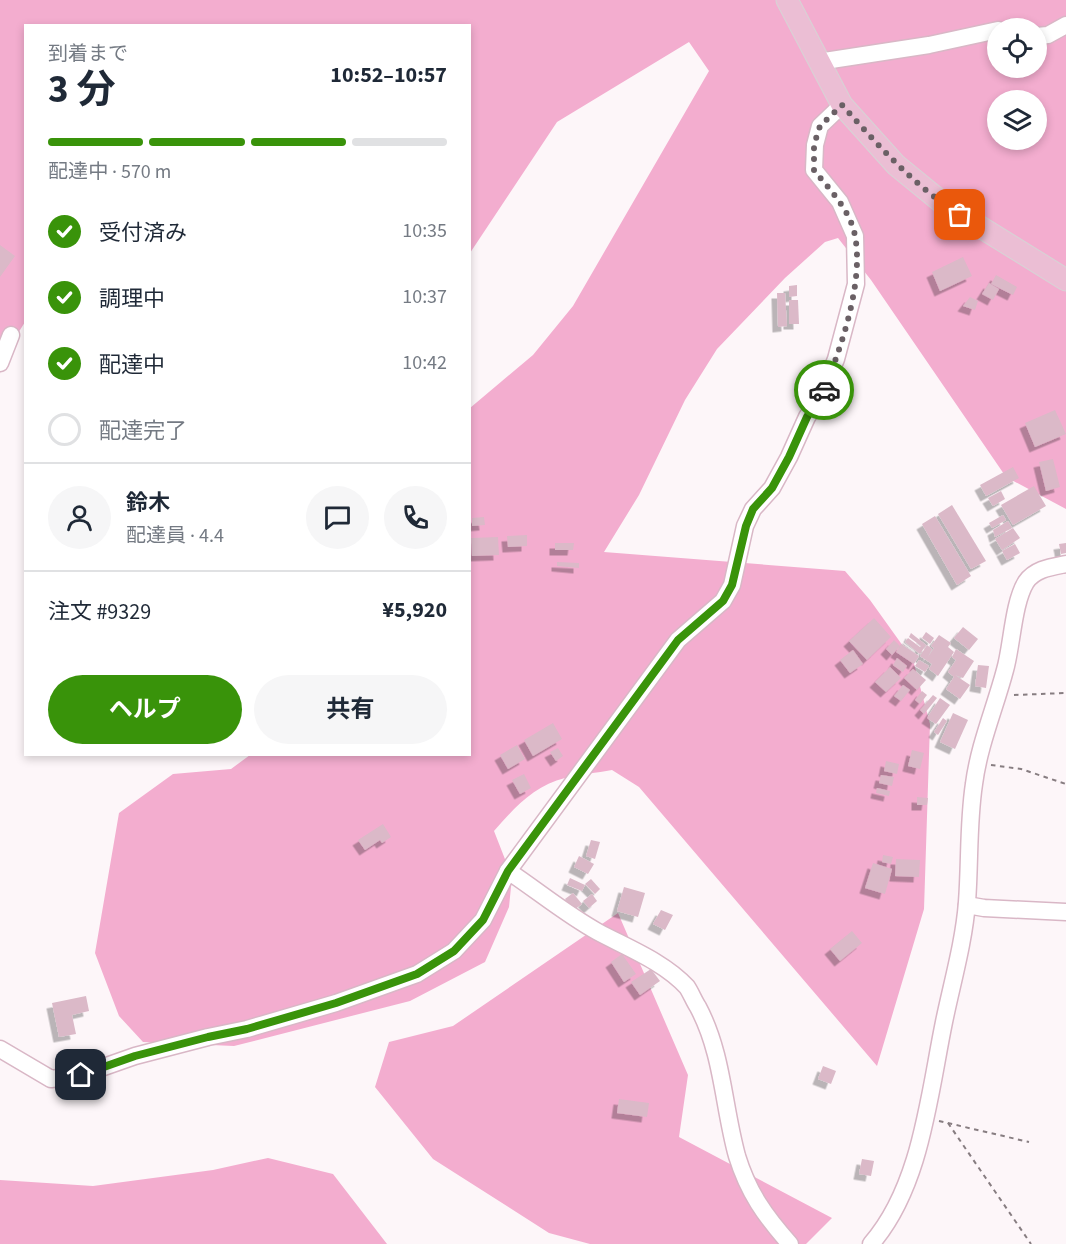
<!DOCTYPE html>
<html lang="ja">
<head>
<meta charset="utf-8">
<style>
  :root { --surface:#fff; --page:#f6f6f7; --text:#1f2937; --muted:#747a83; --line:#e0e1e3; --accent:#39930a }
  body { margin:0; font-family:"Source Sans 3","Noto Sans JP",sans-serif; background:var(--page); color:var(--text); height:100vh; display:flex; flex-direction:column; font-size:22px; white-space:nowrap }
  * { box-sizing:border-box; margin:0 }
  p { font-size:20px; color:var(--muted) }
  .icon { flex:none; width:33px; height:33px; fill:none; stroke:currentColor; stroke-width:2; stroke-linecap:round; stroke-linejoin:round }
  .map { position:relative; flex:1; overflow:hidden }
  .sheet { position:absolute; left:24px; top:24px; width:447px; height:732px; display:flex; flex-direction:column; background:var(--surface); border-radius:0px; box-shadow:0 3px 9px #0003 }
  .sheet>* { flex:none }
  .controls { position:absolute; left:987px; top:18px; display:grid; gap:12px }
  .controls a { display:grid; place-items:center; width:60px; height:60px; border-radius:50%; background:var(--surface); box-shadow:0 3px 9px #0003; font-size:30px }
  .pin { position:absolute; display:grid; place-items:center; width:51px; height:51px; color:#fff; margin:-26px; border-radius:12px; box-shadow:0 3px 9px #0006 }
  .courier { position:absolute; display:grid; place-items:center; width:60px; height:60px; margin:-30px; border:4px solid #39930a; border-radius:50%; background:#fff; color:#222; box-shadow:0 2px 8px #0007 }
  .headline em { font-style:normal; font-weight:700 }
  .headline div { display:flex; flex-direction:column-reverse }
  .headline { display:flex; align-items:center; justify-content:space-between; height:102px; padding:0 24px }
  h1 { font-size:39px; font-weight:700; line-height:45px }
  .bar { display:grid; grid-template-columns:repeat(4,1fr); gap:9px 6px; align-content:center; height:72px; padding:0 24px }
  .bar i { height:8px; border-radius:4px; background:var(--line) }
  .bar .active { background:var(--accent) }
  .bar p { grid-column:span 4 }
  .line { display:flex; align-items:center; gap:15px; padding:0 24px; border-top:2px solid var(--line) }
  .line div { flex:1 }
  .round { display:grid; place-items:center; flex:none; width:63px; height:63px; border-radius:32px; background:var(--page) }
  ol { padding:0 24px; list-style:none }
  li { display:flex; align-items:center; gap:18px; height:66px }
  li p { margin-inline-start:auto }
  li .icon { padding:6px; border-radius:50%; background:var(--accent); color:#fff; stroke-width:4 }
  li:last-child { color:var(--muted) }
  li i { width:33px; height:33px; border:3px solid var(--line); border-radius:50% }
  .cta { display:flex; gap:12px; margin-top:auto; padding:12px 24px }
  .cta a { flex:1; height:69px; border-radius:36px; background:var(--accent); color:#fff; font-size:24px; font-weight:700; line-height:69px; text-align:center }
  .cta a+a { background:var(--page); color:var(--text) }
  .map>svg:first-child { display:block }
  .forest { fill:#f3adcf; fill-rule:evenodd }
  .building { fill:#dbb9c8; filter:url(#shadow) }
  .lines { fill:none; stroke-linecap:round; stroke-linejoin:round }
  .minor-casing { stroke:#d9b7c6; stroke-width:19 }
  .major-casing { stroke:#d6d4d5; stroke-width:23 }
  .path { stroke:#877d81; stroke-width:2; stroke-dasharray:4.5 4.5; stroke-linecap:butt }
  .minor { stroke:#fff; stroke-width:16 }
  .major { stroke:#ebbed4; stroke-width:21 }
  .done { stroke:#6a6065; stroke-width:6; stroke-dasharray:0 10.8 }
  .route { stroke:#39930a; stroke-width:8 }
</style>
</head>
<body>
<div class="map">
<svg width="1066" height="1244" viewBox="0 0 1066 1244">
  <defs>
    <filter id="shadow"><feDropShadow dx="-5.5" dy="5.5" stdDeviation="0" flood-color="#0004"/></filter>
  </defs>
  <rect width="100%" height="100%" fill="#fdf6f9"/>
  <g class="forest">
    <path d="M0 0H1066V509L1006 477 871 280 838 238 825 242 785 278 717 349 685 400 639 495 604 552 845 571 870 600 913 660 930 724 924 909 877 1066 639 787 612 770C597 773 580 774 565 778 535 785 514 808 494 831L512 877 509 907 485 962 410 1001 234 1046 143 1042 119 1016 95 953 119 813 173 774 231 769 250 755 470 754V408L533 355 573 306 709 71 689 42 557 122 470 253V26H26L25 322 2 359 0 374ZM998 28H1036V68H998ZM998 100H1036V140H998Z"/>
    <polygon points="618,913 688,1075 679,1137 832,1218 806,1244 590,1244 549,1233 433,1159 375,1087 389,1042 453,1026"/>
    <polygon points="268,1158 333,1174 387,1244 0,1244 0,1180 93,1186 213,1170"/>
  </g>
  <g class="building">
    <polygon points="0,245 15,256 0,277"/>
    <polygon points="963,257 972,276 940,291 932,272"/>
    <polygon points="996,275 1017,287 1013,295 991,284"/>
    <polygon points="989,283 999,289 993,300 982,294"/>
    <polygon points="797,285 797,296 789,297 789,286"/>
    <polygon points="777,293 785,293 787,326 778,327"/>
    <polygon points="970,297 978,301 975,310 963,306"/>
    <polygon points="789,300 798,300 799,324 789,324"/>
    <polygon points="1055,410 1066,434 1035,447 1025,423"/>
    <polygon points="1053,459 1060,487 1046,491 1039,462"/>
    <polygon points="1013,467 1019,478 986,496 980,485"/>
    <polygon points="1034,486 1046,506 1013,525 1001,505"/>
    <polygon points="1001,491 1005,499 993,506 988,498"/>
    <polygon points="952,505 986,561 971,569 938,514"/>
    <polygon points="1003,515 1006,520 992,528 989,523"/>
    <polygon points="935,516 971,576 957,585 922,524"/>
    <polygon points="484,517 485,525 472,526 472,518"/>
    <polygon points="1008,521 1012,528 995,537 993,530"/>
    <polygon points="1013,528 1020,538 1002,550 995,539"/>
    <polygon points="527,535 527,546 508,547 507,536"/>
    <polygon points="498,537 499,555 472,556 471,538"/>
    <polygon points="555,543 574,543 573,550 555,550"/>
    <polygon points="1066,543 1066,553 1061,554 1059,544"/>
    <polygon points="1015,544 1020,553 1007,560 1002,551"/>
    <polygon points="557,562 579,563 579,568 557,566"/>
    <polygon points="874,618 891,637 867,660 849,641"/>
    <polygon points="963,627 978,639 969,650 954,638"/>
    <polygon points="926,632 934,638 930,644 922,638"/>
    <polygon points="911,633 926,645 920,654 905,642 908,638 920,647 921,646 909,637"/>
    <polygon points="939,635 951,643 948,647 954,652 938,676 929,669 932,664 920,656 927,645 932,649 928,657 934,648 931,646"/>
    <polygon points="894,640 900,646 892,655 886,649"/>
    <polygon points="901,644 919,656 914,664 896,652"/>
    <polygon points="956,649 974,661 963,678 955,675 970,685 960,699 946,689 954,677 948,672 956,660 952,657"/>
    <polygon points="853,650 863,664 850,673 840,660"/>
    <polygon points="897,658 907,666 903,672 893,665"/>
    <polygon points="919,660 929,666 925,672 915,666"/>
    <polygon points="978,665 989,666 986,688 975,686"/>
    <polygon points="890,667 901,678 886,692 875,682"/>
    <polygon points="913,669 926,680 917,690 904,678"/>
    <polygon points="903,685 910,690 901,701 894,696"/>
    <polygon points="922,691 927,695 920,704 915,700"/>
    <polygon points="933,695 937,698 924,714 920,710"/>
    <polygon points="940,698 950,705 936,724 927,718"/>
    <polygon points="953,713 968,720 955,749 940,742"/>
    <polygon points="943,718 947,721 938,735 934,732"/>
    <polygon points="553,723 562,739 533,756 524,740"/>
    <polygon points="517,745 525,759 508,769 500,755"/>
    <polygon points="558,748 563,756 556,761 550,752"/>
    <polygon points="912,750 924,753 920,769 908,766"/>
    <polygon points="886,761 899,764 897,774 884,771"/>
    <polygon points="524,774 531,788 520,794 512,780"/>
    <polygon points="881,775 894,777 892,786 879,783"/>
    <polygon points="877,788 890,791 889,796 876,793"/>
    <polygon points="917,797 928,798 927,805 917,805"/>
    <polygon points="383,824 391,837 382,843 380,840 365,850 358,840"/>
    <polygon points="591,840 600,842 595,859 586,856"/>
    <polygon points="883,855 893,857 891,864 882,862"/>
    <polygon points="579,856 594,864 588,874 574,867"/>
    <polygon points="896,859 920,860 919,877 895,876"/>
    <polygon points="873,863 892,869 885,894 865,888"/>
    <polygon points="570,878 585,885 582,891 567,885"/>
    <polygon points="591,879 600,889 595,894 585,884"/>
    <polygon points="624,887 645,893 638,917 617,911"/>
    <polygon points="573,893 582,904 574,910 565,899"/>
    <polygon points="592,894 597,901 589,908 583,901"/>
    <polygon points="661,910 673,915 665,930 653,924"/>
    <polygon points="852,931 862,943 840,961 830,949"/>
    <polygon points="622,954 636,974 624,982 611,962"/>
    <polygon points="651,969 660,981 640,995 631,982"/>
    <polygon points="86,996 89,1011 72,1015 76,1034 59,1037 52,1003"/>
    <polygon points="823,1066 836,1071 831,1084 818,1079"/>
    <polygon points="619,1099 649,1103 647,1117 617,1113"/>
    <polygon points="862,1159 874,1161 871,1176 859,1174"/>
  </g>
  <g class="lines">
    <g class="minor-casing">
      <g id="minor">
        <polyline points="1011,28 1016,28"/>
        <polyline points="1036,36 1048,35 1066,25"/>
        <polyline points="818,62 929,45 998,30"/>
        <polyline points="0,363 11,335"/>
        <path d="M508 871C538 891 567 915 598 932 628 948 664 962 687 987 691 993 694 1001 698 1007 723 1054 723 1105 737 1156 748 1192 765 1216 790 1244"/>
        <polyline points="967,905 984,908 1066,912"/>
        <polyline points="0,1049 51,1079 81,1075 135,1056 208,1037 247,1029 336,1003 417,974 454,951 483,920 508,871 678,640 723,601 732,585 745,526 753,509 772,488 789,457 807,417 821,396 836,359 856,284 855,236 840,202 814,170 815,145 820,126 842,105"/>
        <path d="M871 1244C921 1187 929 1095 944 1022 952 983 964 942 967 902 970 863 968 823 974 784 979 745 995 708 1005 670 1012 646 1013 603 1026 582 1035 569 1051 567 1066 564"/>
      </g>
    </g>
    <g class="major-casing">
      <polyline id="major" points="787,0 842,105 896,165 945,205 1066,280"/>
    </g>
    <g class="path">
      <polyline points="1014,695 1066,693"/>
      <polyline points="991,765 1021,769 1066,784"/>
      <polyline points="939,1121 1029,1142"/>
      <polyline points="948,1123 1031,1244"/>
    </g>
    <use href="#minor" class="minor"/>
    <use href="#major" class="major"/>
  </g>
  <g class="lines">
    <path class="done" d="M824 390C841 348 864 282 855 236 851 211 829 189 814 170V145L820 126 842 105C878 145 914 186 960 215"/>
    <polyline class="route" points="81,1075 135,1056 208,1037 247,1029 336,1003 417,974 454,951 483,920 508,871 678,640 723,601 732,585 746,526 753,509 772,488 789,457 807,417 824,390"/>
  </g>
</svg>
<div class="controls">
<a><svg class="icon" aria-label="locate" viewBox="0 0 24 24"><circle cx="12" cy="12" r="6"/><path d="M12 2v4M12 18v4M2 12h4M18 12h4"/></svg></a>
<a><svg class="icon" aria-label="layers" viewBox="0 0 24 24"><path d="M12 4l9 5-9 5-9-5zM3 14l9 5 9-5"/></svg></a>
</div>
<div class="pin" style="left:960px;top:215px;background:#ea580c"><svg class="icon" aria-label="bag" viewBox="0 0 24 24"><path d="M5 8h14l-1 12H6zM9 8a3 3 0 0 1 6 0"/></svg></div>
<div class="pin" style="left:81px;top:1075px;background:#1f2937"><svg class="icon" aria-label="home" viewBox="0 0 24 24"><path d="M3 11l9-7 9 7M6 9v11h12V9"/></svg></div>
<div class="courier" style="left:824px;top:390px"><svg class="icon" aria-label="car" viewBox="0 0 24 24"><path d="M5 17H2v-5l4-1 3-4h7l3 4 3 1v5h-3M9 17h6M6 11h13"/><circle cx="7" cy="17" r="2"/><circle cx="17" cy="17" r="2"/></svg></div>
<section class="sheet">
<div class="headline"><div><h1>3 分</h1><p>到着まで</p></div><em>10:52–10:57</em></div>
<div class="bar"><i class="active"></i><i class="active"></i><i class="active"></i><i></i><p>配達中 · 570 m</p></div>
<ol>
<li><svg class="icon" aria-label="check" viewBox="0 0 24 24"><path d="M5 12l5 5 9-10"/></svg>受付済み<p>10:35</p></li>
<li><svg class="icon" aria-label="check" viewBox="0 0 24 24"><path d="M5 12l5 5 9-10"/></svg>調理中<p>10:37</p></li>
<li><svg class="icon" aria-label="check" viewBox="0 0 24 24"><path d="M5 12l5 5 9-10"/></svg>配達中<p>10:42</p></li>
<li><i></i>配達完了</li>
</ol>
<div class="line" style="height:108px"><a class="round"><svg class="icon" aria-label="person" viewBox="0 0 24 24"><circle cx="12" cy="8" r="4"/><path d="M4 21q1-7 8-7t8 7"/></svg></a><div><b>鈴木</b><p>配達員 · 4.4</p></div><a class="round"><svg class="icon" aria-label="chat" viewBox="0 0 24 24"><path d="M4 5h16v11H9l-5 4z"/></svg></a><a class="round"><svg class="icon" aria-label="phone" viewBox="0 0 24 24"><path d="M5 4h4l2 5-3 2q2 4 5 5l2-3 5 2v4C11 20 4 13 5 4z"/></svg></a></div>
<div class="line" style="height:78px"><div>注文 #9329</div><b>¥5,920</b></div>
<div class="cta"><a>ヘルプ</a><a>共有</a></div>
</section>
</div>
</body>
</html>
